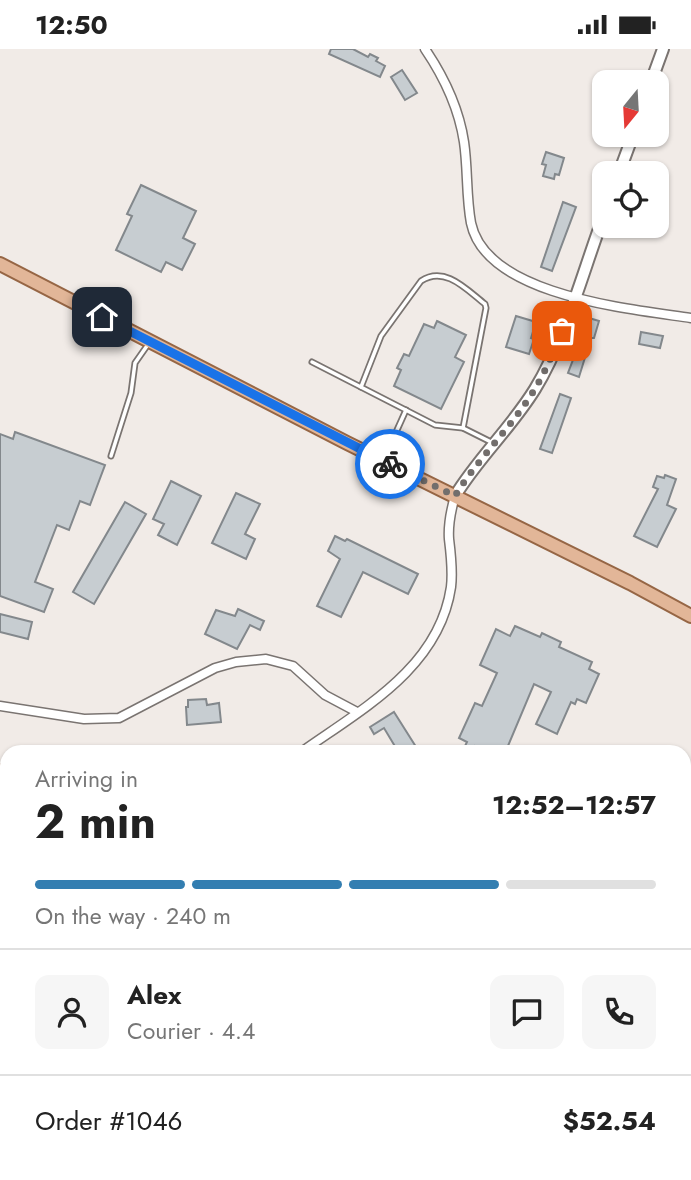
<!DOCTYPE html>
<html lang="en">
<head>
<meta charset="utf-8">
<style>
  :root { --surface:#fff; --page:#f6f6f6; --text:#222; --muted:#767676; --line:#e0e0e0; --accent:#337eb1 }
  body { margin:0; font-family:Jost,sans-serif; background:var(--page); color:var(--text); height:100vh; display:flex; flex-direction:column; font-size:26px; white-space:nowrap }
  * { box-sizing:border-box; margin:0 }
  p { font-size:23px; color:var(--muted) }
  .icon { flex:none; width:38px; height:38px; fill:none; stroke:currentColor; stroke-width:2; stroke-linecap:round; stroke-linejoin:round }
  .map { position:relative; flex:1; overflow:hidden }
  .sheet { position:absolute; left:0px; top:696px; width:691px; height:436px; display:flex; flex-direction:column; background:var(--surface); border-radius:21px 21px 0 0; box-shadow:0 2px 5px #0004 }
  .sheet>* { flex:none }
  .needle { width:46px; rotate:198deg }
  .controls { position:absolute; left:592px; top:21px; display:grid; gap:14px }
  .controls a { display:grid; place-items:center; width:77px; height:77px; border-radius:14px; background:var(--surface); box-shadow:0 2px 5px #0004; font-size:35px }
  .pin { position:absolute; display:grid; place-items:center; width:60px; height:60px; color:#fff; margin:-30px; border-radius:14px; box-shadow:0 4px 10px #0006 }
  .courier { position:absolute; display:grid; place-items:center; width:70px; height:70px; margin:-35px; border:5px solid #1a73e8; border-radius:50%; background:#fff; color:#222; box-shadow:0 2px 9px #0007 }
  .overview em { font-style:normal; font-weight:700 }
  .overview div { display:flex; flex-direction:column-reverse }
  .overview { display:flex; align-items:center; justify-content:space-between; height:119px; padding:0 35px }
  h1 { font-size:46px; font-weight:700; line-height:52px }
  .bar { display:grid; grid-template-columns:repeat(4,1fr); gap:10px 7px; align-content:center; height:84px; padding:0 35px }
  .bar i { height:9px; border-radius:5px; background:var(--line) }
  .bar .selected { background:var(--accent) }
  .bar p { grid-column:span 4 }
  .line { display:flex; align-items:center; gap:18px; padding:0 35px; border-top:2px solid var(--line) }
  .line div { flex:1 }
  .round { display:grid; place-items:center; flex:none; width:74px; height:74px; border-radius:14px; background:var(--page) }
  .status { display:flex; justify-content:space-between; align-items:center; height:49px; padding:0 35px; background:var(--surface); direction:ltr }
  .status svg { height:19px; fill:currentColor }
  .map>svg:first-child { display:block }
  .building { fill:#c7cdd1; stroke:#83888c; stroke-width:2 }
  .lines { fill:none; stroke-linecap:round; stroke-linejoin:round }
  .lane-casing { stroke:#7a7471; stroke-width:7 }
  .street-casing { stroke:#7a7471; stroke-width:11 }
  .secondary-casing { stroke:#7a7471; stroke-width:14 }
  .primary-casing { stroke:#966645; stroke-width:16 }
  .highway-casing { stroke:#966645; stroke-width:18 }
  .lane { stroke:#fff; stroke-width:3.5 }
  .street { stroke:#fff; stroke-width:8 }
  .secondary { stroke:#fff; stroke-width:10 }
  .primary { stroke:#e2b698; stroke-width:12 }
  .highway { stroke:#cf8654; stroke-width:14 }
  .done { stroke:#726e6c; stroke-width:7; stroke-dasharray:0 12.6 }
  .route { stroke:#1a73e8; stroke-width:9 }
</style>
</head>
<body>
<div class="status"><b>12:50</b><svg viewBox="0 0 49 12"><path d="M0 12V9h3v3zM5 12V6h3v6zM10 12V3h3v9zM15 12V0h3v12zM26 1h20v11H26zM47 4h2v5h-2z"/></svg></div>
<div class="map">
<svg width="691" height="1131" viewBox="0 0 691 1131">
  <rect width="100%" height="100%" fill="#f1ebe7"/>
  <g class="building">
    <polygon points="331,0 353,0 368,8 370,5 378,9 376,12 385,17 380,28 329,5"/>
    <polygon points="402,21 417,44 405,51 391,28"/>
    <polygon points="546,103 564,109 559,126 555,125 554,130 543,127 546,116 542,115"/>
    <polygon points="141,136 196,162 183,189 195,195 182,221 166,213 161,223 116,201 132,167 127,165"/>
    <polygon points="563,153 576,158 552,222 541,218"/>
    <polygon points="516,267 536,273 531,289 534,290 529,305 506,298"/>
    <polygon points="589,269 599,272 594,289 591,289 579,328 568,324"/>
    <polygon points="437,272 466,286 455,308 464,313 441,360 394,337 401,321 397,319 404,305 409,307 424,275 434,279"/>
    <polygon points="641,283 663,287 660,299 639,295"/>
    <polygon points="560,345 571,349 552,404 540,400"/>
    <polygon points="15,383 105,416 90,456 80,452 69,481 57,476 35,533 53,540 44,563 0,547 0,385 13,390"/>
    <polygon points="665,426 676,430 667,456 676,460 657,498 634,487 658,440 653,438 657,427 664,429"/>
    <polygon points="171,432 201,447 177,496 158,486 164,475 153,470"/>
    <polygon points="236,444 260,455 245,485 255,490 246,510 212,494"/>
    <polygon points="125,453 146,465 94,555 73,543"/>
    <polygon points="335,487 345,492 347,490 418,525 408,545 363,523 341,568 317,557 340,510 328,502"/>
    <polygon points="238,560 264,572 260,581 250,576 237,600 205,585 216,561 235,567"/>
    <polygon points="0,565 32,573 28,590 0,583"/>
    <polygon points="515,577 540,588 542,584 561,593 559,598 592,613 589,620 599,625 586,654 577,650 575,655 571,653 557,685 536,675 551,643 534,635 505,704 488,704 475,697 473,701 465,697 467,693 459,689 475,654 482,657 497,624 480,616 496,580 510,587"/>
    <polygon points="206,650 207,656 219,654 221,673 187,676 186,658 188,658 188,651"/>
    <polygon points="394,663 418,701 414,704 399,704 384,679 374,685 370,678"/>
  </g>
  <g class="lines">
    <g class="lane-casing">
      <g id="lane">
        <polyline points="312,313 435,376 463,379 491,393"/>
        <path d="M361 338 381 287 421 232C445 216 467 241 485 255L486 259 463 379"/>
        <polyline points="111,407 131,344 135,314 149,294"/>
        <polyline points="384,410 406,361"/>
        <polyline points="158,1131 161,1125"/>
      </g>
    </g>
    <g class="street-casing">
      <g id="street">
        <path d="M425 0C444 28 459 60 464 93 468 120 466 147 471 174 486 247 631 260 691 269"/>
        <polyline points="0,657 84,670 119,669 215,619 236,613 266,610 293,617 325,646 357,663"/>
        <path d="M300 704C360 661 439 620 451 538 453 522 451 506 449 490 448 476 451 461 455 447"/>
        <polyline points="0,1005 7,990"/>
      </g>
    </g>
    <g class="secondary-casing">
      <g id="secondary">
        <polyline points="651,33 663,0"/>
        <polyline points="619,124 633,86"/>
        <path d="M455 447C478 409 511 379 535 340 566 289 583 222 604 166"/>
      </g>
    </g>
    <g class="primary-casing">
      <polyline id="primary" points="0,215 347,394 630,534 691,567"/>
    </g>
    <g class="highway-casing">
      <g id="highway">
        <polyline points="0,723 7,724"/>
        <polyline points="0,768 7,770"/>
        <polyline points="684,791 691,791"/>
        <polyline points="684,836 691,836"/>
      </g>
    </g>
    <use href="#lane" class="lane"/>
    <use href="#street" class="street"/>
    <use href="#secondary" class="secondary"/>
    <use href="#primary" class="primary"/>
    <use href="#highway" class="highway"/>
  </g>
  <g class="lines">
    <path class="done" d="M390 415 455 447C475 414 503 387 525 355 541 333 552 307 562 282"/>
    <polyline class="route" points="102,268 390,415"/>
  </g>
</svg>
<div class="controls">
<a><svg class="needle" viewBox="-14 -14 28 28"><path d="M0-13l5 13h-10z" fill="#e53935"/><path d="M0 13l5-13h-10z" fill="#767676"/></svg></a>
<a><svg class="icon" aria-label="locate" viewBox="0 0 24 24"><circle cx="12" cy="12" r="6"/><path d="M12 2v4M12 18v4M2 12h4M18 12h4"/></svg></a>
</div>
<div class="pin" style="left:562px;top:282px;background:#ea580c"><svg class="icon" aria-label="bag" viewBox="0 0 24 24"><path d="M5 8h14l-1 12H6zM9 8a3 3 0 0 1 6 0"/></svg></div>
<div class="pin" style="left:102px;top:268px;background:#1f2937"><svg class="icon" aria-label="home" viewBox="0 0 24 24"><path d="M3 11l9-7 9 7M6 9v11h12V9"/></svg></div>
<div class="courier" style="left:390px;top:415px"><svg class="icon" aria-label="bike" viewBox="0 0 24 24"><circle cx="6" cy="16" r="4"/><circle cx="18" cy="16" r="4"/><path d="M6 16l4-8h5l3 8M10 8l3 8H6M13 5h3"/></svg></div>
<section class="sheet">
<div class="overview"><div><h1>2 min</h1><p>Arriving in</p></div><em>12:52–12:57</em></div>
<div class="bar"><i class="selected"></i><i class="selected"></i><i class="selected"></i><i></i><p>On the way · 240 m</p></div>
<div class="line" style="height:126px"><a class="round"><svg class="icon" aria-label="person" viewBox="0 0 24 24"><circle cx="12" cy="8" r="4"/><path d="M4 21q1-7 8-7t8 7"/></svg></a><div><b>Alex</b><p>Courier · 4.4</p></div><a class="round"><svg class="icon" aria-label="chat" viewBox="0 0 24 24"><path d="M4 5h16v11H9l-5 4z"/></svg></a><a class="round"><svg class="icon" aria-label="phone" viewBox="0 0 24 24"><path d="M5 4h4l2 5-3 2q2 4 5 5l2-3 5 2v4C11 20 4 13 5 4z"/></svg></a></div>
<div class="line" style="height:91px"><div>Order #1046</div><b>$52.54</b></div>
</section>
</div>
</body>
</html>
